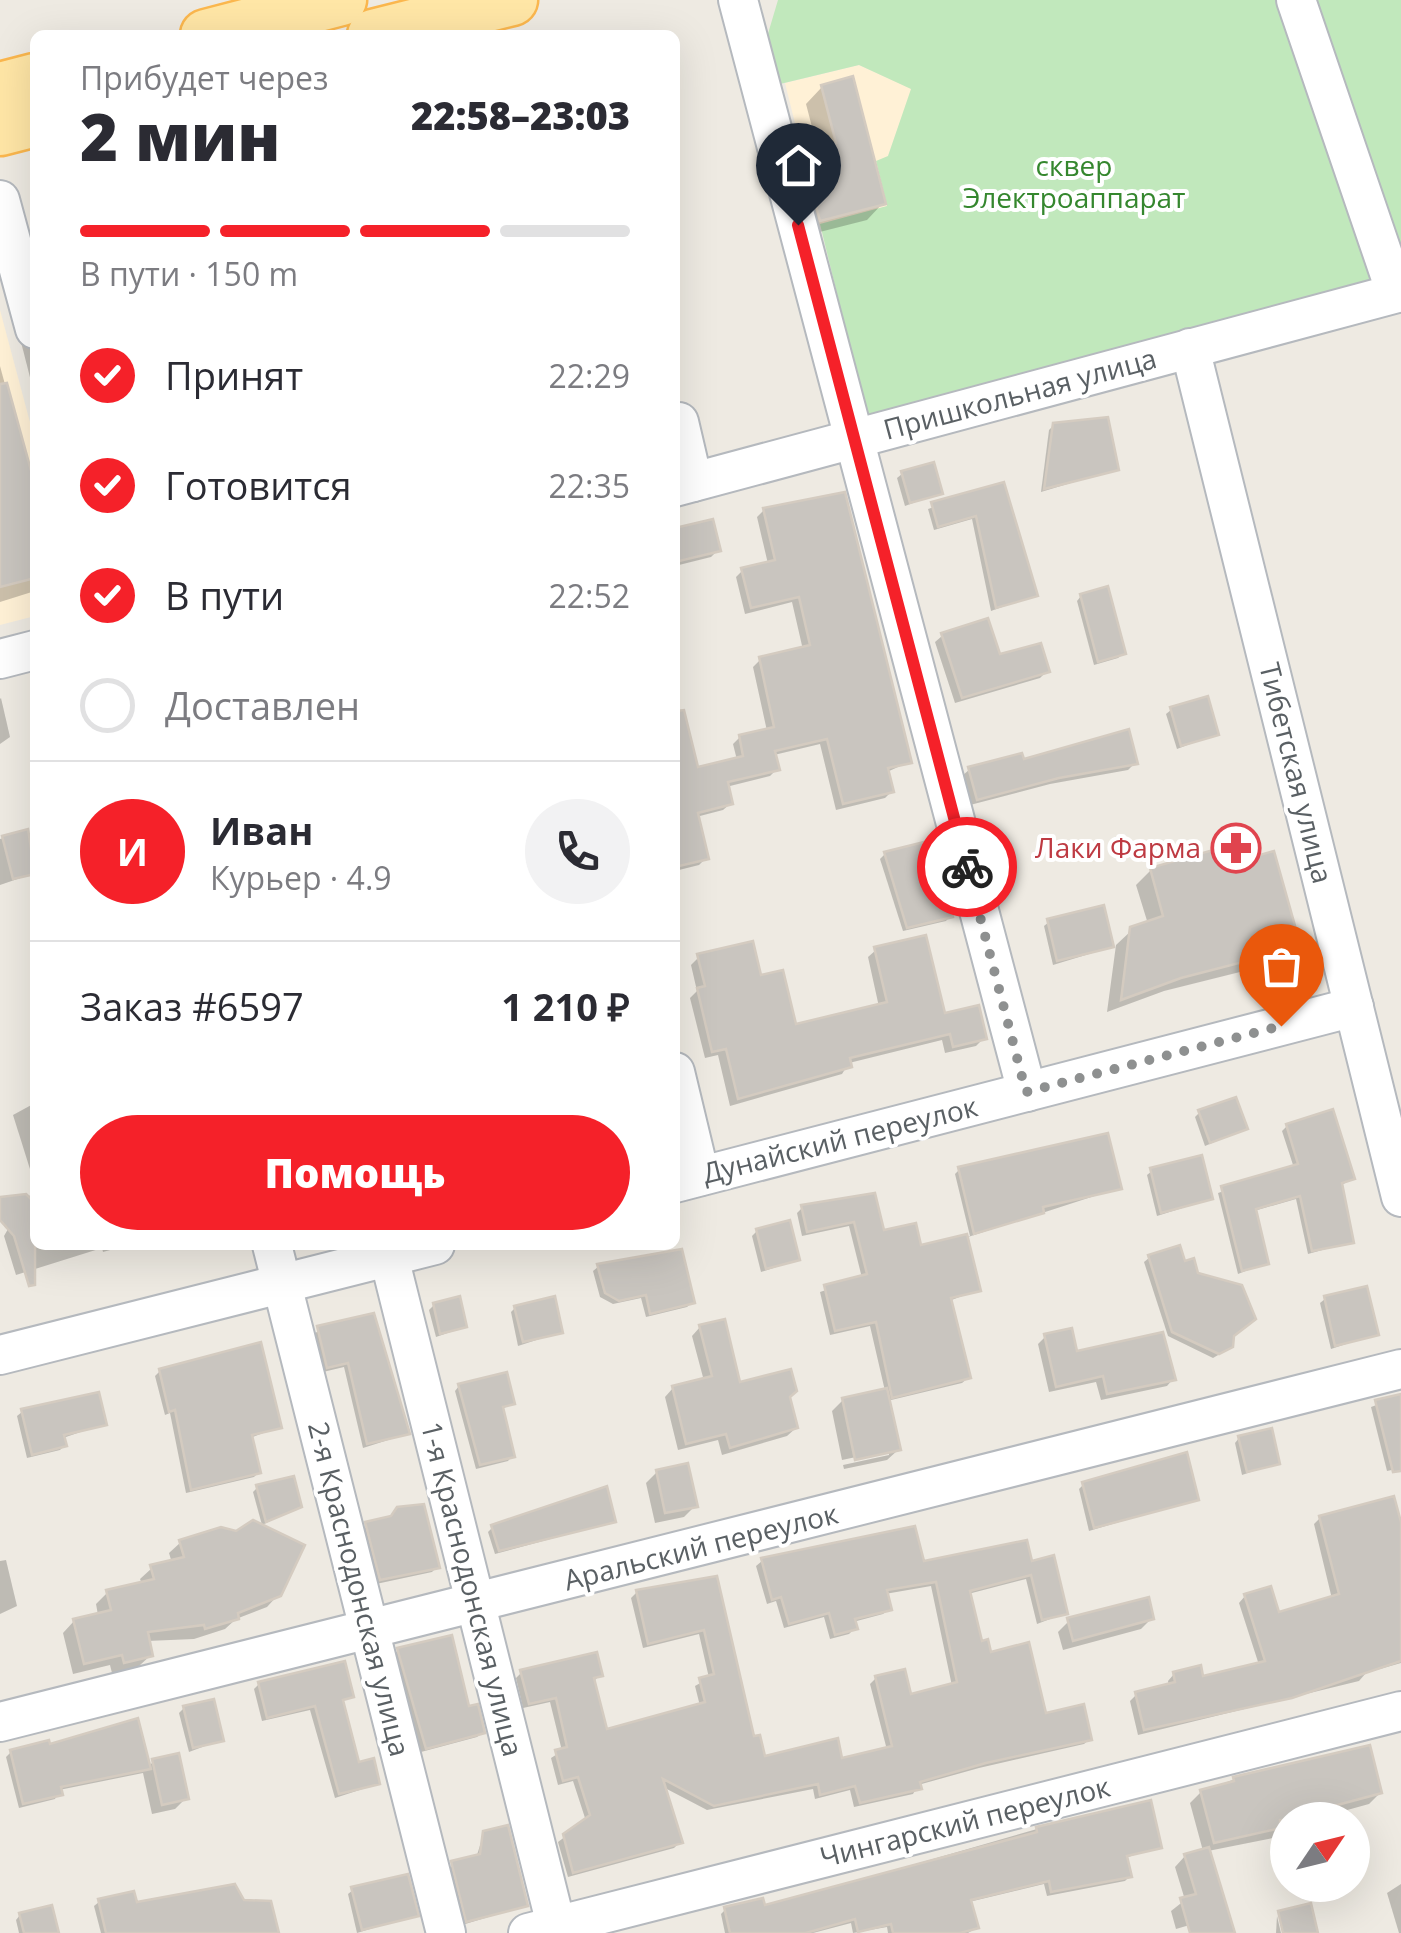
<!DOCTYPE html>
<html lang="ru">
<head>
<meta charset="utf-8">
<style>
  :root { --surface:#fff; --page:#f2f2f3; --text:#2b2b33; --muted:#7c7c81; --line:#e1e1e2; --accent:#f52129 }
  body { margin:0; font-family:"Open Sans",sans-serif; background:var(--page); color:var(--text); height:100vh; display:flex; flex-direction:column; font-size:38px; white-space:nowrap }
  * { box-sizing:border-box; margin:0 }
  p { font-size:32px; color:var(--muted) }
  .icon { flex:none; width:55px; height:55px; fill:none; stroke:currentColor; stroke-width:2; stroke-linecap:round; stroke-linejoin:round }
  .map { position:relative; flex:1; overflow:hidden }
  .details { position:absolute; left:30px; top:30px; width:650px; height:1220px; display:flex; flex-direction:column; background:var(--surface); border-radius:15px; box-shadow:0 10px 40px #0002 }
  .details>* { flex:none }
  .needle { width:65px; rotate:55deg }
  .fabs { position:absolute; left:1270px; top:1802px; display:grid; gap:20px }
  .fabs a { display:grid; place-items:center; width:100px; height:100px; border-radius:50%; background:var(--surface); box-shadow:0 10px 40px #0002; font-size:50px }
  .pin { position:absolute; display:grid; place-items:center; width:85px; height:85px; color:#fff; margin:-102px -42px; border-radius:50% 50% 50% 0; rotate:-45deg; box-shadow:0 0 10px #0007 }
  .pin .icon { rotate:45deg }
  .courier { position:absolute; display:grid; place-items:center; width:100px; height:100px; margin:-50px; border:8px solid #f52129; border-radius:50%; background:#fff; color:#222; box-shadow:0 2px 12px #0007 }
  .summary em { font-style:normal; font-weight:800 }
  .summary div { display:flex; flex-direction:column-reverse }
  .summary { display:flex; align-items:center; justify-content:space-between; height:170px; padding:0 50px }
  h1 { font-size:65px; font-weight:800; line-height:75px }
  .bar { display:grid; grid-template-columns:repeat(4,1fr); gap:15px 10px; align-content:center; height:120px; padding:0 50px }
  .bar i { height:12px; border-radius:8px; background:var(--line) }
  .bar .selected { background:var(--accent) }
  .bar p { grid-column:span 4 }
  .line { display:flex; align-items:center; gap:25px; padding:0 50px; border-top:2px solid var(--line) }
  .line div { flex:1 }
  .round { display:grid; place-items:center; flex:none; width:105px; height:105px; border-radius:52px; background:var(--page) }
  ol { padding:0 50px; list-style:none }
  li { display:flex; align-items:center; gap:30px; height:110px }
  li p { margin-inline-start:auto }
  li .icon { padding:10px; border-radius:50%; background:var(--accent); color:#fff; stroke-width:4 }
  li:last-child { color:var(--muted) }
  li i { width:55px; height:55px; border:5px solid var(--line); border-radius:50% }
  .action { display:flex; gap:20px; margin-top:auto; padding:20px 50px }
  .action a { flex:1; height:115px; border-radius:60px; background:var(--accent); color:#fff; font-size:40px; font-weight:800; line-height:115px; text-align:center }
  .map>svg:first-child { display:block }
  .commercial { fill:#fff1d6 }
  .green { fill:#c1e8bc }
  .shadow { fill:#0003 }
  .building { fill:#c9c5bf; stroke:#d4cbc0; stroke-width:2.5 }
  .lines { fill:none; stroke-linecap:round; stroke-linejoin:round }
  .minor-casing { stroke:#b5b9be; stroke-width:42 }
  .major-casing { stroke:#fbb74e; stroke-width:55 }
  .minor { stroke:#fff; stroke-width:38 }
  .major { stroke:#ffe6a6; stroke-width:50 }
  .done { stroke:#8e9090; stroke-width:10; stroke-dasharray:0 18 }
  .route { stroke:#f52129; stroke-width:12 }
  .labels { text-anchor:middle; stroke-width:8; stroke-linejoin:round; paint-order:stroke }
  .park-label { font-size:28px; fill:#35872e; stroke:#fff }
  .street-label { font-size:28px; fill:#5a6064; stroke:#fff }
  .health-label { font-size:28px; fill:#be3a42; stroke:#fff; text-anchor:end }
</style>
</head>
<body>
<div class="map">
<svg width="1401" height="1933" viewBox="0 0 1401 1933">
  <rect width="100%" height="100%" fill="#eeeae2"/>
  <g class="commercial">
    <polygon points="859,65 912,89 888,156 888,206 820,224 785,83"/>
    <polygon points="0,310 35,441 35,616 0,625"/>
  </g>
  <polygon class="green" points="778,0 1401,0 1401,284 886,424 866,413 820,224 887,206 876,161 888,156 911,89 859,65 780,84 767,37"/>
  <g class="shadow">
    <polygon points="822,87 883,203 867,220 804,236 786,171 803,154 818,150 806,104"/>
    <polygon points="35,263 35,397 8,291"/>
    <polygon points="0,366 35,495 35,591 0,602"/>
    <polygon points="1054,425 1117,469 1041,492 1049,430"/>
    <polygon points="902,474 940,493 905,506 897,478"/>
    <polygon points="1002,485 1035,595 991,611 972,519 934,530 928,509"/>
    <polygon points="764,510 909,762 887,772 892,791 885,798 836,810 820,744 774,755 777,769 770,776 726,787 730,804 723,810 696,817 706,858 699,865 675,871 675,740 696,770 737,760 733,744 740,737 767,731 753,667 760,660 803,650 792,602 745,614 736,577 743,570 768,564 757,517"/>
    <polygon points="675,531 718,550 711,557 679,565 675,575"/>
    <polygon points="1081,596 1123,654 1118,658 1094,665 1077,601"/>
    <polygon points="942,636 999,658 1047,671 1040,678 955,703 935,642"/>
    <polygon points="1,698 10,737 0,744 0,699"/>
    <polygon points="1171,710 1216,734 1177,749 1166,714"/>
    <polygon points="1022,762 1135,763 1128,770 1050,784 970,805 962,776 970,769"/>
    <polygon points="26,832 35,873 0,885 0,839"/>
    <polygon points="885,854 950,916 946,921 903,931 880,859"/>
    <polygon points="1237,864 1299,946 1284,961 1164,991 1107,1012 1116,945 1132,930 1148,924 1136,885 1151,870"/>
    <polygon points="1049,922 1112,947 1053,965 1044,926"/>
    <polygon points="876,950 943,1016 984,1038 976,1046 945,1053 942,1040 849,1063 842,1074 730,1106 718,1055 705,1058 690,998 697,991 691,965 699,957 759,978 794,1027 879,1007 868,957"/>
    <polygon points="35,1103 35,1185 13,1115"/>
    <polygon points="1200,1112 1245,1129 1205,1146 1195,1117"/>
    <polygon points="1287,1126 1352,1179 1340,1186 1351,1242 1308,1254 1296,1199 1254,1211 1266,1263 1238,1274 1218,1193 1294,1168 1282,1131"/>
    <polygon points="959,1170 1119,1188 965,1238 978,1290 949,1301 968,1378 962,1383 887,1401 898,1450 887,1460 844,1469 843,1465 889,1455 889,1450 842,1460 832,1411 843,1400 885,1391 870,1326 830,1335 820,1292 862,1278 849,1226 802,1236 797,1213 802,1208 874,1196 883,1233 919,1248 970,1236 955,1174"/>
    <polygon points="1152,1171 1211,1199 1157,1216 1147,1175"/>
    <polygon points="35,1195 35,1245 128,1245 103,1252 102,1248 16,1275 4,1236 27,1196"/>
    <polygon points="757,1231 798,1260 761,1272 752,1236"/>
    <polygon points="680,1252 692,1302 687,1307 646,1317 641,1298 613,1304 600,1297 593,1271 598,1267"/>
    <polygon points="1149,1258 1184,1264 1197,1275 1231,1336 1225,1351 1213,1358 1168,1336 1144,1262"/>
    <polygon points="1325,1299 1376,1334 1331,1349 1320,1303"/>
    <polygon points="434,1305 465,1327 436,1337 429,1310"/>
    <polygon points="515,1308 561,1332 518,1346 511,1312"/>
    <polygon points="372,1316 407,1434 363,1448 344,1367 323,1372 314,1333"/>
    <polygon points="700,1327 738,1385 788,1396 796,1428 787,1436 722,1455 718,1440 678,1450 665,1397 673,1388 704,1381 692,1336"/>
    <polygon points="1045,1337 1075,1354 1173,1379 1167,1386 1101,1400 1096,1382 1049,1392 1038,1344"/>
    <polygon points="160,1371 279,1427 250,1438 259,1472 254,1477 186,1493 170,1413 165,1415 155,1376"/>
    <polygon points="459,1386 512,1403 501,1410 512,1456 508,1461 476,1469 455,1391"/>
    <polygon points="1401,1396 1401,1468 1387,1471 1371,1407"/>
    <polygon points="22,1412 104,1424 63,1438 64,1446 60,1450 27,1458 17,1416"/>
    <polygon points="1239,1438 1277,1463 1242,1475 1235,1443"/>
    <polygon points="657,1472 695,1506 684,1517 655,1523 646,1483"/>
    <polygon points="1083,1485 1196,1499 1089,1531 1079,1489"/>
    <polygon points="258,1487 299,1507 262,1525 253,1492"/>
    <polygon points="1320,1518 1401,1532 1401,1663 1366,1673 1359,1681 1138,1735 1130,1701 1137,1694 1169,1687 1168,1681 1174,1674 1202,1679 1259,1665 1239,1603 1245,1596 1277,1615 1332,1599 1314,1524"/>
    <polygon points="390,1519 437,1567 432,1572 376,1584 362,1529"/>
    <polygon points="613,1522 495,1554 488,1532 493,1527"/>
    <polygon points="181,1542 279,1594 267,1607 236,1619 225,1629 194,1639 147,1641 151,1655 139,1666 112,1673 110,1665 73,1674 63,1633 74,1621 98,1615 96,1604 107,1593 142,1584 140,1579 152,1568 172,1563 169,1553"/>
    <polygon points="6,1560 17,1606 0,1614 0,1561"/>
    <polygon points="762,1561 1030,1564 1066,1613 1037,1624 1026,1579 968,1594 980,1644 1044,1716 1090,1739 1084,1744 979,1768 918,1785 913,1794 854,1807 850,1790 815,1799 813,1789 707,1810 663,1787 680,1842 674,1848 568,1877 558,1842 586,1821 573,1781 558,1785 551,1758 562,1751 550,1702 523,1708 516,1678 522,1672 600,1675 593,1682 605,1732 700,1706 695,1686 709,1678 699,1634 643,1648 631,1598 637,1592 715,1579 753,1739 763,1759 841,1761 887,1750 870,1684 876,1678 910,1697 952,1686 931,1586 885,1594 889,1609 883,1614 853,1622 855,1628 849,1634 830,1639 824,1617 784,1628 776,1601 767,1604 756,1566"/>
    <polygon points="1152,1618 1141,1629 1063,1650 1058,1632 1069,1621"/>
    <polygon points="398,1650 467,1709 482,1733 477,1737 421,1752 394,1655"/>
    <polygon points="259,1684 351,1696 341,1702 357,1765 378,1784 335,1798 310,1710 262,1721 254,1689"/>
    <polygon points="184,1708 221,1740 189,1752 179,1713"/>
    <polygon points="48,1747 148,1767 154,1761 186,1798 175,1809 152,1814 143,1773 59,1790 55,1799 19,1808 6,1757 11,1752"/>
    <polygon points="1235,1779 1380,1793 1369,1804 1311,1820 1288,1820 1288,1835 1208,1851 1210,1919 1176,1929 1171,1911 1185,1900 1175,1867 1185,1856 1203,1851 1190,1803 1201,1792"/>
    <polygon points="1037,1829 1160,1847 1125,1858 1129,1877 1125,1881 1047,1896 1044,1884 969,1902 976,1928 968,1933 888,1933 887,1927 853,1933 851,1923 813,1933 725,1933 721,1914 725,1910 763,1908"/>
    <polygon points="484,1833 525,1906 462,1925 448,1868 476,1858"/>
    <polygon points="1401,1884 1401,1933 1399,1933 1387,1893"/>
    <polygon points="353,1890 416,1915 357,1933 348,1894"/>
    <polygon points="99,1902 243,1903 277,1933 101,1933 94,1906"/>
    <polygon points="20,1915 56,1933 19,1933 16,1920"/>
    <polygon points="1277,1916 1281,1933 1276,1933"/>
  </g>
  <g class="building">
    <polygon points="853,76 886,204 820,221 802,152 836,143 821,85"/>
    <polygon points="7,383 35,485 35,578 0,587 0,384"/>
    <polygon points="1108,417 1119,470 1044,489 1053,423"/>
    <polygon points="934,462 943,494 910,503 901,471"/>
    <polygon points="1004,482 1038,596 996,608 976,516 938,527 931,502"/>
    <polygon points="845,492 912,763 888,768 894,792 843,804 827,739 775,751 780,770 728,782 733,804 698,813 709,859 675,867 675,711 684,710 698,767 743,756 739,735 774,727 759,657 810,645 799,597 751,608 741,568 775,560 763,508"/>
    <polygon points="713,519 721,551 675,562 675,528"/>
    <polygon points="1108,586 1126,654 1098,662 1080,594"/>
    <polygon points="988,618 1000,654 1041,643 1050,672 962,698 941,633"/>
    <polygon points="1208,696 1219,735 1181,746 1170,707"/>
    <polygon points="1129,729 1138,764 1059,778 977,800 968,767 1022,753 1024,759"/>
    <polygon points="28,829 35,874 13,879 2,836"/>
    <polygon points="932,840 953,917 907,928 884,852"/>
    <polygon points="1234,844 1239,861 1274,851 1301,947 1181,978 1121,1000 1130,927 1163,916 1150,868"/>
    <polygon points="1104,905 1114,947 1057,961 1047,919"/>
    <polygon points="926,935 945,1013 979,1005 987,1039 953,1047 950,1034 850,1058 852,1067 738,1099 726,1049 712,1052 697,988 705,986 697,954 753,941 761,975 783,970 796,1024 887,1002 874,947"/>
    <polygon points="1236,1097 1248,1129 1210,1143 1198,1110"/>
    <polygon points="1333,1109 1355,1179 1342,1183 1354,1243 1312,1251 1300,1196 1256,1209 1269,1264 1242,1271 1221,1186 1298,1164 1286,1124"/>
    <polygon points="1108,1133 1122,1189 1043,1207 1044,1213 974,1234 958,1167"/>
    <polygon points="1202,1155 1213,1199 1161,1213 1150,1168"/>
    <polygon points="875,1193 884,1230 916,1223 921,1245 967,1234 981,1291 951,1298 971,1378 892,1398 876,1322 835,1331 824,1285 867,1274 854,1222 807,1232 801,1205"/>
    <polygon points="26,1194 35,1203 35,1285 29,1286 14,1236 0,1220 0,1197"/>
    <polygon points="790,1220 800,1260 766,1269 756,1229"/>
    <polygon points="1180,1245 1185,1261 1194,1258 1198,1273 1242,1285 1256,1319 1234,1336 1233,1347 1219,1354 1172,1332 1148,1255"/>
    <polygon points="682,1249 695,1303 650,1314 646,1295 619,1301 605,1293 597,1264"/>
    <polygon points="1367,1286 1379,1335 1335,1346 1324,1296"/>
    <polygon points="460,1296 467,1327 440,1334 433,1303"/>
    <polygon points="555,1296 563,1333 523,1342 514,1306"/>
    <polygon points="374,1313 410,1434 367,1444 348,1363 327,1368 317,1326"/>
    <polygon points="725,1319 740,1382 791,1369 797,1391 790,1397 798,1428 730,1448 726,1434 686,1444 672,1386 712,1376 699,1325"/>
    <polygon points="1072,1328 1077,1351 1163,1332 1176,1380 1107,1394 1103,1376 1056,1387 1044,1334"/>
    <polygon points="261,1342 282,1428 252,1435 261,1473 191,1490 175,1410 169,1412 159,1369"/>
    <polygon points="507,1372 515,1404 503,1407 515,1457 480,1465 458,1384"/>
    <polygon points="887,1388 901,1450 855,1460 842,1398"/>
    <polygon points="99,1392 107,1425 64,1435 67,1446 32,1455 21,1409"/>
    <polygon points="1401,1394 1401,1471 1393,1472 1375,1400"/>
    <polygon points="1272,1428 1280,1464 1247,1472 1238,1436"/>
    <polygon points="1187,1452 1199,1500 1094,1528 1082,1482"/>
    <polygon points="688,1463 698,1507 665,1513 656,1470"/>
    <polygon points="294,1476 302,1507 266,1522 256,1485"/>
    <polygon points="607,1486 616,1522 499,1551 491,1525"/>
    <polygon points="1394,1496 1401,1522 1401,1661 1292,1698 1144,1730 1135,1692 1175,1682 1173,1672 1201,1665 1203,1676 1265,1661 1244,1594 1271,1586 1279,1612 1339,1594 1319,1516"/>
    <polygon points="424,1504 440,1568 380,1580 365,1522 391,1516 397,1507"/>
    <polygon points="253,1520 305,1545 281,1596 238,1613 239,1619 205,1629 204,1625 148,1632 153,1656 124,1663 122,1655 84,1664 73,1619 111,1610 106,1590 154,1579 150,1565 184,1557 179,1540 221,1527 236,1531"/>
    <polygon points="915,1526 924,1561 1027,1540 1032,1561 1054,1555 1068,1614 1042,1620 1031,1575 970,1591 982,1641 988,1639 991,1652 1029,1642 1046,1713 1084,1704 1092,1740 986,1763 920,1782 922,1789 860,1803 855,1786 820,1795 818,1784 714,1806 663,1779 683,1843 573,1873 563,1834 590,1815 578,1777 563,1781 555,1750 567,1747 556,1698 529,1704 520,1670 597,1652 603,1676 594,1678 607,1729 705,1702 699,1678 714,1674 704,1630 648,1644 636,1590 717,1576 754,1736 760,1735 765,1756 838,1738 842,1758 892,1746 875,1676 905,1669 911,1694 957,1682 936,1582 887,1590 892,1610 855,1619 858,1629 835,1635 829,1613 789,1624 781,1597 772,1600 761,1558"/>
    <polygon points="1149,1597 1154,1619 1073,1641 1067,1618"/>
    <polygon points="452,1635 469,1706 478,1704 485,1733 426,1749 397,1648"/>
    <polygon points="345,1661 354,1697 343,1700 359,1762 374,1758 380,1784 339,1794 315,1706 267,1718 258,1682"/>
    <polygon points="214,1699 224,1741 193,1748 183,1706"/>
    <polygon points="138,1718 151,1769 61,1787 63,1795 23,1804 10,1750 49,1740 50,1744"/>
    <polygon points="1370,1745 1382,1793 1326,1808 1312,1814 1313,1820 1280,1820 1281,1828 1214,1843 1200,1790 1234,1781 1233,1777"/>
    <polygon points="179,1753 189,1799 162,1805 152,1759"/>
    <polygon points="1151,1800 1162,1848 1127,1856 1132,1877 1051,1892 1049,1881 971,1900 979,1928 960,1933 893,1933 891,1924 858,1932 855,1919 806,1933 730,1933 724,1907 763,1898 765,1905 1037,1832 1036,1827"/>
    <polygon points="508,1825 528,1906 466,1922 451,1861 480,1854 483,1831"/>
    <polygon points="1209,1847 1235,1933 1190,1933 1180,1898 1196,1894 1184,1854"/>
    <polygon points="408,1874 419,1916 362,1930 351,1887"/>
    <polygon points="235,1884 244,1900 271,1901 279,1933 106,1933 98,1899 134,1891 137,1902"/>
    <polygon points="1311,1903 1318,1933 1283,1933 1278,1911"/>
    <polygon points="52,1905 59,1933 24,1933 19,1913"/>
  </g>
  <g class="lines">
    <g class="minor-casing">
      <g id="minor">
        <polyline points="738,0 1027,1092"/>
        <polyline points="1296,0 1396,293"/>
        <polyline points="0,200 35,329"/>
        <polyline points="1190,348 1401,1197"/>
        <polyline points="679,422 693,482"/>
        <polyline points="675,487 1401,292"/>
        <polyline points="0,659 35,650"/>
        <polyline points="675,1072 700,1176"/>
        <polyline points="675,1183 1354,1007"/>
        <polyline points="272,1245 446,1933"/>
        <polyline points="386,1245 558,1933"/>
        <polyline points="0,1355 435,1245"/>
        <polyline points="0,1722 1401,1369"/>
        <polyline points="528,1933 1401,1711"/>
      </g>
    </g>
    <g class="major-casing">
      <g id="major">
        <polyline points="206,35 341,0"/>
        <polyline points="373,35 512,0"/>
        <polyline points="0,88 35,79"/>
        <polyline points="0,130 35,121"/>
      </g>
    </g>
    <use href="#minor" class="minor"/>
    <use href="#major" class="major"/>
  </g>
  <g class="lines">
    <polyline class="done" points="967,867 1026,1092 1281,1026"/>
    <polyline class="route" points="798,225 967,867"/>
  </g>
  <defs>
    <g id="pharmacy-ring" transform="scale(2.5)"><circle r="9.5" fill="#fff" stroke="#e0444e" stroke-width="1.5"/><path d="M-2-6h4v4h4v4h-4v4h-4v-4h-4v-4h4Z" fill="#e0444e"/></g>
  </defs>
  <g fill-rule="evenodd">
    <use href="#pharmacy-ring" x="1236" y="848"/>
  </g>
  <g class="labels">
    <g class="park-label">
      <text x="1074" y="176">cквер<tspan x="1074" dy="32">Электроаппарат</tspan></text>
    </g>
    <g class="street-label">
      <text transform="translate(1020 394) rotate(-15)" y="10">Пришкольная улица</text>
      <text transform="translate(1296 773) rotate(76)" y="10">Тибетская улица</text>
      <text transform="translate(840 1140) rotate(-14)" y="10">Дунайский переулок</text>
      <text transform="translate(701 1547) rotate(-14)" y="10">Аральский переулок</text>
      <text transform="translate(359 1589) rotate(76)" y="10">2-я Краснодонская улица</text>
      <text transform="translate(472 1589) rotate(76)" y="10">1-я Краснодонская улица</text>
      <text transform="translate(965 1822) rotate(-14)" y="10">Чингарский переулок</text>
    </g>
    <g class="health-label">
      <text x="1201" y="858">Лаки Фарма</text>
    </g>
  </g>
</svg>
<div class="fabs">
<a><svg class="needle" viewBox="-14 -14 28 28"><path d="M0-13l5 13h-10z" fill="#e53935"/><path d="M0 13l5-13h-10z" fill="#7c7c81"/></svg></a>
</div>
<div class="pin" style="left:1281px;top:1026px;background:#ea580c"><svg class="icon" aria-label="bag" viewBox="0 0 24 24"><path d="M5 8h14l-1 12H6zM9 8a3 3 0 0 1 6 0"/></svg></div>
<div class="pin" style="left:798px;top:225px;background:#1f2937"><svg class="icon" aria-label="home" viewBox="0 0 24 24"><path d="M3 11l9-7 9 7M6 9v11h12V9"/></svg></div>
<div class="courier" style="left:967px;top:867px"><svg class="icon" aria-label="bike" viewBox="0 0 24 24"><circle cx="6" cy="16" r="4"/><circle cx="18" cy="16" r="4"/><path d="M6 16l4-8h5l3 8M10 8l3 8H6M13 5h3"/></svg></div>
<section class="details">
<div class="summary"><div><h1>2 мин</h1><p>Прибудет через</p></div><em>22:58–23:03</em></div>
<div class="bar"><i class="selected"></i><i class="selected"></i><i class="selected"></i><i></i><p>В пути · 150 m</p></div>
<ol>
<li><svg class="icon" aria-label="check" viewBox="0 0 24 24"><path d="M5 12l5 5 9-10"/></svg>Принят<p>22:29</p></li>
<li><svg class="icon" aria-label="check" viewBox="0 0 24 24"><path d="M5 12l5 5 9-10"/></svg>Готовится<p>22:35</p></li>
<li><svg class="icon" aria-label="check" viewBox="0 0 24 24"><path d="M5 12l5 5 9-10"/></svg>В пути<p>22:52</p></li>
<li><i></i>Доставлен</li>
</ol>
<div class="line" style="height:180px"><b class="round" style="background:var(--accent);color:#fff">И</b><div><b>Иван</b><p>Курьер · 4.9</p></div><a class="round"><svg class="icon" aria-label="phone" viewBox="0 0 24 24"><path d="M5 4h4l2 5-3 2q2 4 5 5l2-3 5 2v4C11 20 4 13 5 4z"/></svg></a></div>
<div class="line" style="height:130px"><div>Заказ #6597</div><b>1 210 ₽</b></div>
<div class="action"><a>Помощь</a></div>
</section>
</div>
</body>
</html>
